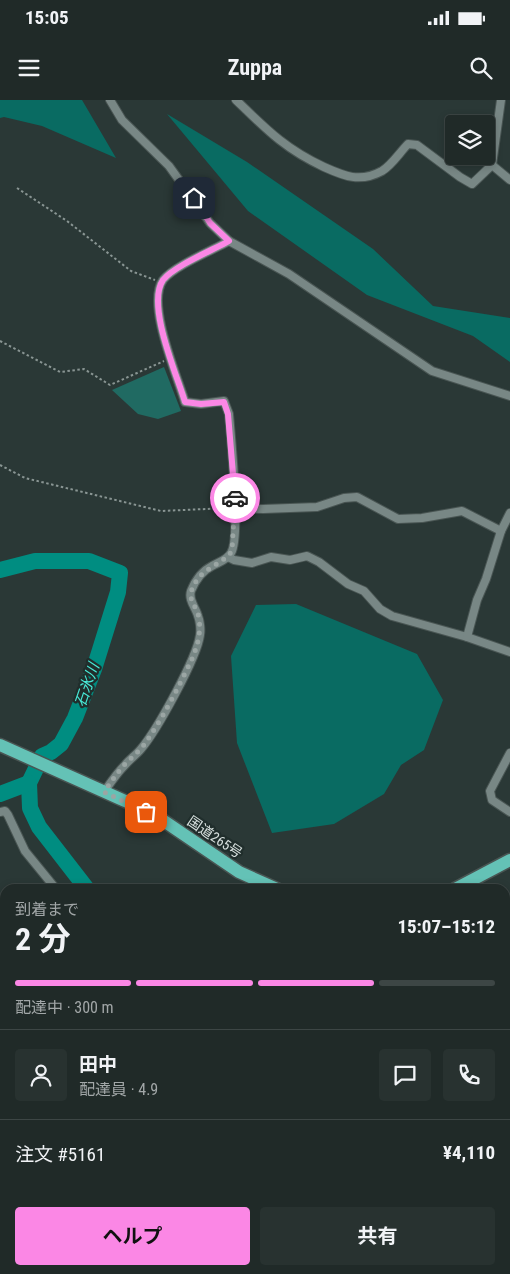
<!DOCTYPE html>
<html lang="ja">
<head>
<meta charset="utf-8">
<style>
  :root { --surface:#202a28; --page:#283230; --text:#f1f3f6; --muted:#a2a7a8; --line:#3d4645; --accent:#fb87e5 }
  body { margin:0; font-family:"Roboto Condensed","Noto Sans JP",sans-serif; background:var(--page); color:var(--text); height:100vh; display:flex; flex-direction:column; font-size:19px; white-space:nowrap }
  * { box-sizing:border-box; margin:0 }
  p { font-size:16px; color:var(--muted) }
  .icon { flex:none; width:28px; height:28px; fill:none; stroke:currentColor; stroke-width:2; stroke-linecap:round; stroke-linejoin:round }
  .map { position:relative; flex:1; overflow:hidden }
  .drawer { position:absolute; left:0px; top:784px; width:510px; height:391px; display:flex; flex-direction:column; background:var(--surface); border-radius:15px 15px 0 0; box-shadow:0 2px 8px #0003,0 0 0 1px var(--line) }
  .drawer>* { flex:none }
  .tools { position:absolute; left:445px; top:15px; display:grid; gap:10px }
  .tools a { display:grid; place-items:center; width:50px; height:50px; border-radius:5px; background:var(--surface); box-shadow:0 2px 8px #0003,0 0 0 1px var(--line); font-size:25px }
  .pin { position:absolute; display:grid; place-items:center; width:42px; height:42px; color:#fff; margin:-21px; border-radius:10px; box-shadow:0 2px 8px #0006 }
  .courier { position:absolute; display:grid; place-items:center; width:50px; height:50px; margin:-25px; border:4px solid #fb87e5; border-radius:50%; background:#fff; color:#222; box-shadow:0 1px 6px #0007 }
  .headline em { font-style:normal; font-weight:700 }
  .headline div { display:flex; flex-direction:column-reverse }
  .headline { display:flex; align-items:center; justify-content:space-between; height:85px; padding:0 15px }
  h1 { font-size:32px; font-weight:700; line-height:38px }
  .bar { display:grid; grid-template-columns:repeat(4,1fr); gap:8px 5px; align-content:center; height:60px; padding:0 15px }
  .bar i { height:6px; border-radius:4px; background:var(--line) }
  .bar .selected { background:var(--accent) }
  .bar p { grid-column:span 4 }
  .line { display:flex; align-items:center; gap:12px; padding:0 15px; border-top:1px solid var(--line) }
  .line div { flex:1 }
  .round { display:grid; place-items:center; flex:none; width:52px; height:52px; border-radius:5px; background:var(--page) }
  .primary-button { display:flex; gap:10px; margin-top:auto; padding:10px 15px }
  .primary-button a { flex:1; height:58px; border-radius:5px; background:var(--accent); color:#111; font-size:20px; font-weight:700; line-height:58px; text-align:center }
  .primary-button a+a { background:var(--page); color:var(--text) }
  .status { display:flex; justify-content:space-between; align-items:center; height:35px; padding:0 25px; background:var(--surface); direction:ltr }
  .status svg { height:14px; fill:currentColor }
  header { display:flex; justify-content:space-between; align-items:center; height:65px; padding:0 15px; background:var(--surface); font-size:22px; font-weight:700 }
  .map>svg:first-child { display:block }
  .green { fill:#206a62 }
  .forest { fill:#096b62 }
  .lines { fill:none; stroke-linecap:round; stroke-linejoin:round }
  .stream { stroke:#008d81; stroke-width:2.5 }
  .river { stroke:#008d81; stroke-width:16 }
  .minor-casing { stroke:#495553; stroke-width:10 }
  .tertiary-casing { stroke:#495553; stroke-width:12 }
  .secondary-casing { stroke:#495553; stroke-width:14 }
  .trunk-casing { stroke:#495553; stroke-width:15 }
  .path { stroke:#899593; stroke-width:2; stroke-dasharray:2.5 2.5; stroke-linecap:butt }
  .minor { stroke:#788785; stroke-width:8 }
  .tertiary { stroke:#788785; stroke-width:10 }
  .secondary { stroke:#788785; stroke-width:11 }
  .trunk { stroke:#64c2b6; stroke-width:12 }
  .done { stroke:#9ba6a4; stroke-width:5; stroke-dasharray:0 9 }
  .route { stroke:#fb87e5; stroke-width:6 }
  .labels { text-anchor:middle; stroke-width:4.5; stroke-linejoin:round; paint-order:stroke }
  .street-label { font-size:14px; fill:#d8e1df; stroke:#202e2c }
  .water-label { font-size:15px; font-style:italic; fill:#48e8d6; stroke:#202e2c }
</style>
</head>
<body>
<div class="status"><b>15:05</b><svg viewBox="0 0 49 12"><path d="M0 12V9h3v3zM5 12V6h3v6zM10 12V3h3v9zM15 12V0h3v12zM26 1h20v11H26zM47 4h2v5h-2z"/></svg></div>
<header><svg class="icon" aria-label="menu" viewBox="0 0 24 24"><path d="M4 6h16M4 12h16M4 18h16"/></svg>Zuppa<svg class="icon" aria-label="search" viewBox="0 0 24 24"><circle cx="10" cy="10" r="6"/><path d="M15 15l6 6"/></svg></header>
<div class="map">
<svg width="510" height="1174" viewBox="0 0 510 1174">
  <rect width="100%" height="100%" fill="#2a3836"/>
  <polygon class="green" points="164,267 181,311 158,319 138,314 112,290"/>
  <g class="forest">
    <polygon points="0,0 82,0 116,58 42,26 4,17 0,18"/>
    <polygon points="167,14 247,62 373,149 433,206 510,218 510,262 473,236 367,195 248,111"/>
    <polygon points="296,504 417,554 443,600 424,650 401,665 384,694 334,724 272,733 237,643 231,556 256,505"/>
  </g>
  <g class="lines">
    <polyline class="stream" points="482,1170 483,1174"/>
    <g class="river">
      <polyline points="0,470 35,461 89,461 120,473 118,492 94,569 75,618 61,644 51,652 42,656 29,683 30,708 39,727 87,789"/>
      <polyline points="0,694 29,683"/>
      <polyline points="505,830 510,825"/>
      <polyline points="0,1158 5,1166"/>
    </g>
    <g class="minor-casing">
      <g id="minor">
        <polyline points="110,0 122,20 169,66 210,123 229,141 289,174 432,271 510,296"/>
        <path d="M236 0C266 29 285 49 324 67 344 76 360 83 382 71 392 65 400 52 408 44L417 45 460 77 472 84 492 65 510 80"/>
        <polyline points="492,65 501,0"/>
        <polyline points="235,408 263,409 317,407 344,398 357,397 398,419 422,418 462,411 501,431"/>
        <polyline points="228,457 234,460 252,463 271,457 290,460 307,456 319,462 348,484 364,491 380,509 392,516 467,537 510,552"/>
        <polyline points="467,537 477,500 486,479 501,431 510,413"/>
        <polyline points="510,653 490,691 492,700 510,712"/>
        <path d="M104 692C111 682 117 673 125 665 130 659 136 655 141 649 157 630 197 558 200 535 201 530 200 521 198 516 196 508 188 500 191 491 195 481 202 471 212 466 219 462 227 460 231 453 241 437 231 338 229 314L224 301 201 304 185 302C177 275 146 204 163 180 174 166 213 150 229 141"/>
        <polyline points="0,712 5,711 8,715 25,751 56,789"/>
        <polyline points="505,859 510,858"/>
        <polyline points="0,989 5,995"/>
        <polyline points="505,991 510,995"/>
        <polyline points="505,1070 510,1075"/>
        <polyline points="148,1170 152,1174"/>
        <polyline points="340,1170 350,1174"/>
        <polyline points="189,1174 192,1170"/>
      </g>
    </g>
    <g class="tertiary-casing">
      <polyline id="tertiary" points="460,1170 461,1174"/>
    </g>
    <g class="secondary-casing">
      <g id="secondary">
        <polyline points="505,1041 510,1035"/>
        <polyline points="400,1174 401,1170"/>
      </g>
    </g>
    <g class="trunk-casing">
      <g id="trunk">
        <polyline points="0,645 125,701 161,719 239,772 277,789"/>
        <polyline points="455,789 510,760"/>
      </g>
    </g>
    <g class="path">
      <polyline points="17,88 67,121 131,171 155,180"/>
      <polyline points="0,241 60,272 84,269 110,285 164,261"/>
      <polyline points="0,365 25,378 161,411 228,408"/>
    </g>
    <use href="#minor" class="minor"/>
    <use href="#tertiary" class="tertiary"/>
    <use href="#secondary" class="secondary"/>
    <use href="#trunk" class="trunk"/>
  </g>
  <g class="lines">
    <path class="done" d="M146 712 104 692C111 682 117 673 125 664 133 656 142 649 148 639 164 616 180 584 192 559 198 545 201 532 199 518 196 503 185 500 195 483 204 467 222 465 232 451L235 398"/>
    <path class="route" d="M194 98 210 123 229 141C213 150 174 166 163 180 146 205 177 275 185 302L201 304 224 302 228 314 235 398"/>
  </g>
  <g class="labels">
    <g class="street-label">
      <text transform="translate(215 737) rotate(34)" y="5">国道265号</text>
    </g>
    <g class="water-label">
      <text transform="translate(87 585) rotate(-71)" y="5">石氷川</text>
    </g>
  </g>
</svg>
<div class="tools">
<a><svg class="icon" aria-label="layers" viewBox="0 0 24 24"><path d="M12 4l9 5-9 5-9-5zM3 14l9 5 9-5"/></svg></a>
</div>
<div class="pin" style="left:146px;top:712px;background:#ea580c"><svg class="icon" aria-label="bag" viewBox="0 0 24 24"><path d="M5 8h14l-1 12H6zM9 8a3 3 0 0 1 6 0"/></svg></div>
<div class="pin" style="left:194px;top:98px;background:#1f2937"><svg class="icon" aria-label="home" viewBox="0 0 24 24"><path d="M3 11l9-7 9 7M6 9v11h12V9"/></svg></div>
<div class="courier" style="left:235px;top:398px"><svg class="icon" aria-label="car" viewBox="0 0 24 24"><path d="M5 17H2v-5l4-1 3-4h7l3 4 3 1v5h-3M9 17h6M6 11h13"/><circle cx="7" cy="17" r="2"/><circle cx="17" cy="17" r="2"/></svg></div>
<section class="drawer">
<div class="headline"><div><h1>2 分</h1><p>到着まで</p></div><em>15:07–15:12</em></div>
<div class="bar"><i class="selected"></i><i class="selected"></i><i class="selected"></i><i></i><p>配達中 · 300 m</p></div>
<div class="line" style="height:90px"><a class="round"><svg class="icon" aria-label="person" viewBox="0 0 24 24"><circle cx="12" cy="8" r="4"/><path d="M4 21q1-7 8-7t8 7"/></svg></a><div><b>田中</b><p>配達員 · 4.9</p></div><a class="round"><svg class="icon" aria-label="chat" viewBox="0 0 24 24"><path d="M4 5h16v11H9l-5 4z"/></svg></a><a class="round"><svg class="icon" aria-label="phone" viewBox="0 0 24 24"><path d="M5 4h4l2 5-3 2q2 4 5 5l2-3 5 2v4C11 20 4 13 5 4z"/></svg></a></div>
<div class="line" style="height:65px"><div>注文 #5161</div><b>¥4,110</b></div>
<div class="primary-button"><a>ヘルプ</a><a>共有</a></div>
</section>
</div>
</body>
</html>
